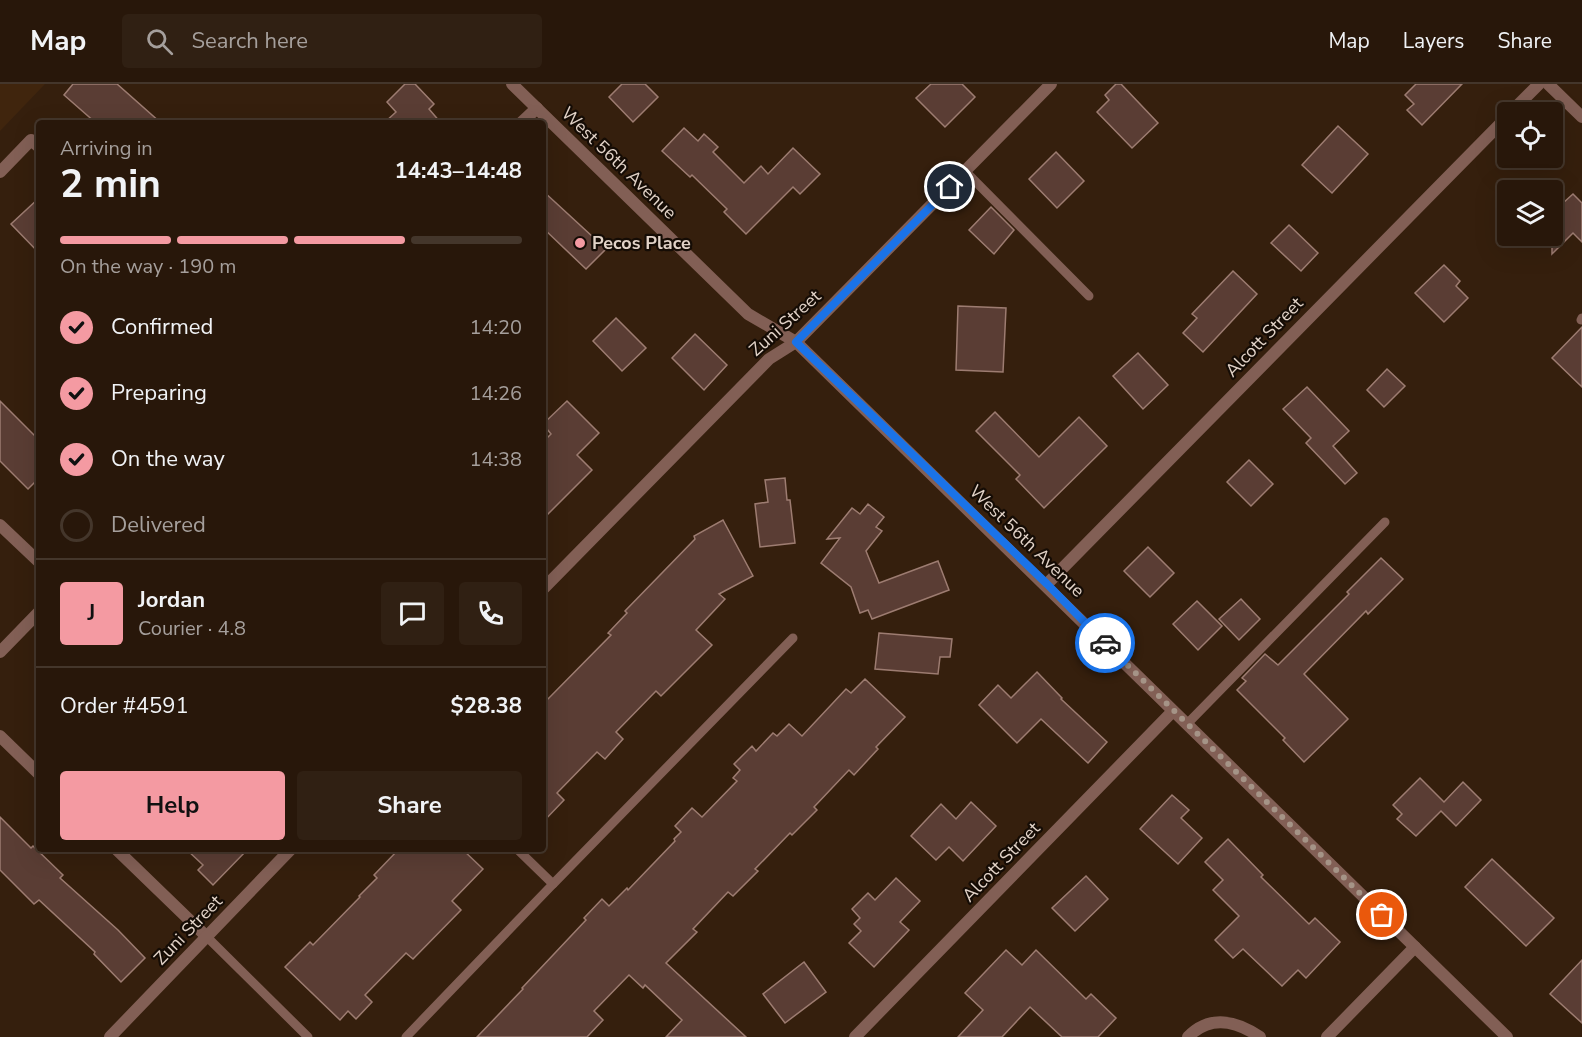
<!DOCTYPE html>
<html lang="en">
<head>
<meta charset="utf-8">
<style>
  :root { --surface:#28170a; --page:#302013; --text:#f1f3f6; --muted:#a59f9c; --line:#44362b; --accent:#f49aa2 }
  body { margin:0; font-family:"Nunito Sans",sans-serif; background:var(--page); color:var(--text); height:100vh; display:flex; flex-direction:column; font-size:22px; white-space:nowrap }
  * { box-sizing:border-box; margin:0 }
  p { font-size:20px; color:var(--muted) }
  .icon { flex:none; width:33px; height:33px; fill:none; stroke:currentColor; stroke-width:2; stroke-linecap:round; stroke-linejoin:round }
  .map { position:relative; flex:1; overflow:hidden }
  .panel { position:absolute; left:36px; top:36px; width:510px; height:732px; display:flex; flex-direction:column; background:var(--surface); border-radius:6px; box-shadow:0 6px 24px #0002,0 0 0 2px var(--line) }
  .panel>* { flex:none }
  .fabs { position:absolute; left:1497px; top:18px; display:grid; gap:12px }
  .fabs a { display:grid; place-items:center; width:66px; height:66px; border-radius:6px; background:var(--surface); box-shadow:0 6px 24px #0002,0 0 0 2px var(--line); font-size:30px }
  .pin { position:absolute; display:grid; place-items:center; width:51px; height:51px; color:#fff; margin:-26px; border:3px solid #fff; border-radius:50%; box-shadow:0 2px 6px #0007 }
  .courier { position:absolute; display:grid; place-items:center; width:60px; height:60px; margin:-30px; border:4px solid #1a73e8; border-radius:50%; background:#fff; color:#222; box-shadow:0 2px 8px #0007 }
  .head em { font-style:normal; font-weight:700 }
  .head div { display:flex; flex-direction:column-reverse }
  .head { display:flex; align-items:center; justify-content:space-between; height:102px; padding:0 24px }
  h1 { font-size:39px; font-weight:700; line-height:45px }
  .bar { display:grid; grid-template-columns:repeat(4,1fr); gap:9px 6px; align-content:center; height:72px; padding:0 24px }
  .bar i { height:8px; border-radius:4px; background:var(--line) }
  .bar .on { background:var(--accent) }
  .bar p { grid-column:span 4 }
  .line { display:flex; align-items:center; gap:15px; padding:0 24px; border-top:2px solid var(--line) }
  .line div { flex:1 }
  .round { display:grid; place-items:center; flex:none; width:63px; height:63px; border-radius:6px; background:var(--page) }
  ol { padding:0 24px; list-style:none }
  li { display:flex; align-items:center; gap:18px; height:66px }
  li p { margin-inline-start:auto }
  li .icon { padding:6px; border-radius:50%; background:var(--accent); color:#111; stroke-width:4 }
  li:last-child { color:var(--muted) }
  li i { width:33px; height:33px; border:3px solid var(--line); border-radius:50% }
  .button { display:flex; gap:12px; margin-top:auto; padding:12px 24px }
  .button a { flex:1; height:69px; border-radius:6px; background:var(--accent); color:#111; font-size:24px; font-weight:700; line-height:69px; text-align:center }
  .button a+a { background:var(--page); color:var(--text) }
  header { display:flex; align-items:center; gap:36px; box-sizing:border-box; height:84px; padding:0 30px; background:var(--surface); border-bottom:2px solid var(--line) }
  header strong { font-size:28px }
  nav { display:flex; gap:33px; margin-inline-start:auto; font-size:21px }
  .search { width:420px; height:54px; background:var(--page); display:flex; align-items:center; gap:15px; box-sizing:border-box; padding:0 21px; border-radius:6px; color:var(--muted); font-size:22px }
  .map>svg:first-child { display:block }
  .built { fill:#40250d }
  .building { fill:#5a3d34; stroke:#9d7c71; stroke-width:1.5 }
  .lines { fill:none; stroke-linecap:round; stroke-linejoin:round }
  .service { stroke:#825f55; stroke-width:9 }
  .minor { stroke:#825f55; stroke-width:12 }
  .tertiary { stroke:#825f55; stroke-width:12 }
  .done { stroke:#a59487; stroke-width:6; stroke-dasharray:0 10.8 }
  .route { stroke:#1a73e8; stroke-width:8 }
  .poi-dot { fill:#f49aa2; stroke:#150c05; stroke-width:2 }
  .labels { text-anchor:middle; stroke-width:4.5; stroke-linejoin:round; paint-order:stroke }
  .street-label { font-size:18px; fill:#e2d3c8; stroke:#150c05 }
  .poi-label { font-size:18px; font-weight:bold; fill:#e2d3c8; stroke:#150c05; text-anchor:start }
</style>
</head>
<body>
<header>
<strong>Map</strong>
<div class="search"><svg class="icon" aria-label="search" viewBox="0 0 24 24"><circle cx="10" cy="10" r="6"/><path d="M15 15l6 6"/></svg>Search here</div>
<nav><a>Map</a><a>Layers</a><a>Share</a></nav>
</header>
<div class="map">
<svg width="1582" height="953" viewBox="0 0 1582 953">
  <rect width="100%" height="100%" fill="#351f0d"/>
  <polygon class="built" points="0,0 45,0 0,47"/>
  <g class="building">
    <polygon points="73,0 117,0 161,39 96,39 64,11"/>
    <polygon points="405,0 415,0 434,20 429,25 441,39 384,39 396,28 387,18"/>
    <polygon points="622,0 645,0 658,13 633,38 609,13"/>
    <polygon points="931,0 962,0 975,13 945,43 916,14"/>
    <polygon points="1116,0 1121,0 1158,39 1132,64 1097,28 1109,16 1105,11"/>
    <polygon points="1416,0 1462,0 1422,41 1407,26 1414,20 1405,11"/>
    <polygon points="1338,42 1368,70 1332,109 1302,81"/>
    <polygon points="684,44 698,57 704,50 718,63 713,68 744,99 761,82 768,90 793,64 820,90 800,110 793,103 746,150 724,128 727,125 692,91 690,93 662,67"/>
    <polygon points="1056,68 1084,97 1057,124 1029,95"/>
    <polygon points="543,107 606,165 586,185 543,144"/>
    <polygon points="1552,109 1563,119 1573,110 1582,119 1582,158 1573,149 1552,170"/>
    <polygon points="39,114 39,169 11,140"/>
    <polygon points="991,123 1014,146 994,170 969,146"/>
    <polygon points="1289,141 1318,169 1301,187 1271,159"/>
    <polygon points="1444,181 1460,197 1456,202 1468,214 1444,238 1415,209"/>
    <polygon points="1233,187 1257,210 1203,268 1183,249 1197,234 1192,230"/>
    <polygon points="958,222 1006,224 1003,288 956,286"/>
    <polygon points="616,234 646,264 622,287 593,257"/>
    <polygon points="1582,243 1582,303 1552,274"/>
    <polygon points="695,250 727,281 704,306 672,274"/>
    <polygon points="1138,269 1168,301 1143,325 1113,292"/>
    <polygon points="1387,285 1405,302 1384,323 1367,306"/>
    <polygon points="1307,303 1349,347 1333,362 1357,389 1345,400 1306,359 1311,354 1283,325"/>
    <polygon points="0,317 39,356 39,394 28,405 0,377"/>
    <polygon points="567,317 599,349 577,371 592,386 543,435 543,358 551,350 543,340"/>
    <polygon points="995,328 1039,373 1079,333 1107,362 1044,424 1016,395 1020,391 976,347"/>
    <polygon points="1249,376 1273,400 1251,422 1227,398"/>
    <polygon points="785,394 787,416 790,416 795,459 760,463 755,420 768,418 765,396"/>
    <polygon points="868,420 884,433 876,443 882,447 866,467 879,499 938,477 949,506 872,535 868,526 860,529 851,503 821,479 840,454 827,455 852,424 860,430"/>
    <polygon points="723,436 753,492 719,510 725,515 696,546 712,561 661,612 656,607 616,648 623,655 605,675 597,668 557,709 564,716 543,738 543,620 611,551 608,549 627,529 625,527 695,455 694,452"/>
    <polygon points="1148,463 1174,489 1150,513 1124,487"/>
    <polygon points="1381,474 1403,495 1368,530 1366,527 1304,590 1348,635 1304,678 1283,656 1285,654 1237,606 1246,597 1242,594 1265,570 1278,581 1349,510 1347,508"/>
    <polygon points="1241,515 1260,535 1239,556 1219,535"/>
    <polygon points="1197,517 1222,542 1198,566 1173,540"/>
    <polygon points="879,549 952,555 950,573 940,573 938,590 875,585"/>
    <polygon points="1037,588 1062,614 1061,615 1107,658 1088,679 1041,635 1017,659 979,621 998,601 1011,614"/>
    <polygon points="865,595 905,633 876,663 878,665 854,691 849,686 814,723 817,726 792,751 790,749 755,785 758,787 733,812 728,808 693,845 697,848 666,879 746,953 666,953 682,936 645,901 643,904 629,891 594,927 603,936 587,953 477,953 523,905 522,904 586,836 584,834 602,815 609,822 627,804 628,806 675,757 674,755 681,748 675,742 692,724 702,733 737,697 733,694 740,686 734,680 752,662 756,667 773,649 777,652 789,640 802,652 846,605 851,609"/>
    <polygon points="1420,694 1444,718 1463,698 1481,716 1456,742 1441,727 1416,752 1397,735 1402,730 1393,721"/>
    <polygon points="1172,711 1189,726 1181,734 1202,754 1178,780 1140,745"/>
    <polygon points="971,718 996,742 963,777 949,763 936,776 911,752 941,720 956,735"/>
    <polygon points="0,733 31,764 33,762 63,791 60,794 118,846 145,874 121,898 94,870 95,868 39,816 34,820 0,786"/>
    <polygon points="1228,755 1263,791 1261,793 1309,840 1315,834 1340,858 1306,894 1298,886 1282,902 1243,865 1233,874 1215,856 1239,832 1213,806 1223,796 1205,778"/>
    <polygon points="186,765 248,765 213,801 198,786 203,781"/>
    <polygon points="399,765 462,765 483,785 452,817 461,826 413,875 406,869 365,911 372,918 356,935 348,927 340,936 285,883 310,858 313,861 360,813 359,812 377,794 374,791"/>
    <polygon points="1492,775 1554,834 1526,862 1465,803"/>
    <polygon points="1086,792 1108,815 1075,847 1052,824"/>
    <polygon points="896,794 920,817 900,838 909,846 874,883 849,859 861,847 854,840 860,834 852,825 868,809 875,816"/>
    <polygon points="1006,866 1022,881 1036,866 1086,915 1091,910 1116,934 1098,953 1062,953 1030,923 1002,953 958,953 983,926 965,909"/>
    <polygon points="1582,876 1582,939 1550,910"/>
    <polygon points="804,878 826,908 785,939 763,910"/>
  </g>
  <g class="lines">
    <g class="service">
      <polyline points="965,87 1089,212"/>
      <polyline points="1581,236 1582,234"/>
      <polyline points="1187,640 1385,438"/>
      <polyline points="553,800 793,554"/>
      <polyline points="207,853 308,953"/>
      <polyline points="406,953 553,800 517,765"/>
    </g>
    <g class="minor">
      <polyline points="1548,0 1582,33"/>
      <polyline points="1511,28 1539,0"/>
      <polyline points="521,39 537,24"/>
      <polyline points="0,88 31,56 39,63"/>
      <polyline points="0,441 39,478"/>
      <polyline points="1047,500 1508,32"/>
      <polyline points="543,505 769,275 796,258 1051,0"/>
      <polyline points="0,568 39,528"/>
      <polyline points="0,652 39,690"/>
      <polyline points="116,765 207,853"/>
      <polyline points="110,953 291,765"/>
      <polyline points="855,953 1173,627"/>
      <path d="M1188 953C1210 930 1237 937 1260 953"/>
      <polyline points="1327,953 1415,863"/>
    </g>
    <path class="tertiary" d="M512 0 748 230 796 258C1034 488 1270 721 1507 953"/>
  </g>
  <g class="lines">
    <polyline class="done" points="1105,559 1382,831"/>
    <polyline class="route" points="950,103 796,258 1047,500 1105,559"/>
  </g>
  <circle class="poi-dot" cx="580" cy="159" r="6"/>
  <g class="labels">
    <g class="street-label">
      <text transform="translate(619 79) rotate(44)" y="6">West 56th Avenue</text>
      <text transform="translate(785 239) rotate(-42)" y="6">Zuni Street</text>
      <text transform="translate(1264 253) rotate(-46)" y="6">Alcott Street</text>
      <text transform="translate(1027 457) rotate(44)" y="6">West 56th Avenue</text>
      <text transform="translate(1001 778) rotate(-46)" y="6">Alcott Street</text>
      <text transform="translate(188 846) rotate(-46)" y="6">Zuni Street</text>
    </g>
    <g class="poi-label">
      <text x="592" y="165">Pecos Place</text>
    </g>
  </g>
</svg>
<div class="fabs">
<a><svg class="icon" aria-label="locate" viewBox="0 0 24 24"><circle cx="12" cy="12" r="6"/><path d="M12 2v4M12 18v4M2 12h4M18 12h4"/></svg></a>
<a><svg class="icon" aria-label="layers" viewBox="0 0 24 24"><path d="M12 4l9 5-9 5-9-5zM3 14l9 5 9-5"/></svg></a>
</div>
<div class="pin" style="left:1382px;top:831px;background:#ea580c"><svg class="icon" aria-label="bag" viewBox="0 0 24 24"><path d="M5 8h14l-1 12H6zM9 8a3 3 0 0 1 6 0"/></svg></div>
<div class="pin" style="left:950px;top:103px;background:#1f2937"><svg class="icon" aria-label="home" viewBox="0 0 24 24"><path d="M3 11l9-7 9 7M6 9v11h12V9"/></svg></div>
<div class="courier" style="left:1105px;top:559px"><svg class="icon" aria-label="car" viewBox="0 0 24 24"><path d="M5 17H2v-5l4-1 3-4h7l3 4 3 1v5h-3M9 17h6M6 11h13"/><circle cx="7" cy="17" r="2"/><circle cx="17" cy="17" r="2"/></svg></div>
<section class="panel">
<div class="head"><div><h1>2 min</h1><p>Arriving in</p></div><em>14:43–14:48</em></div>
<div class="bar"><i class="on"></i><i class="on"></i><i class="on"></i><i></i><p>On the way · 190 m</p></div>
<ol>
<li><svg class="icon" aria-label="check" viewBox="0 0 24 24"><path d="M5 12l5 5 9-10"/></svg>Confirmed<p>14:20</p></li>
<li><svg class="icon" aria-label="check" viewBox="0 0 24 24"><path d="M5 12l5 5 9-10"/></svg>Preparing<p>14:26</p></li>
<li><svg class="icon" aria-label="check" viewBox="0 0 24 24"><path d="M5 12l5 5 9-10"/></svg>On the way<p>14:38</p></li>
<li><i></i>Delivered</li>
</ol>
<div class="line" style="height:108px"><b class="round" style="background:var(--accent);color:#111">J</b><div><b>Jordan</b><p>Courier · 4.8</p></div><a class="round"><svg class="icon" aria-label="chat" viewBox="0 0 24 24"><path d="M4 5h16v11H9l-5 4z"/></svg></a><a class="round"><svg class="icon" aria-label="phone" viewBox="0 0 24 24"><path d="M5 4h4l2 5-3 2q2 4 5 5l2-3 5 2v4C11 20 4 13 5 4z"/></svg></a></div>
<div class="line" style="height:78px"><div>Order #4591</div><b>$28.38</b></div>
<div class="button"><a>Help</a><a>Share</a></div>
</section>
</div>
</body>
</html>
